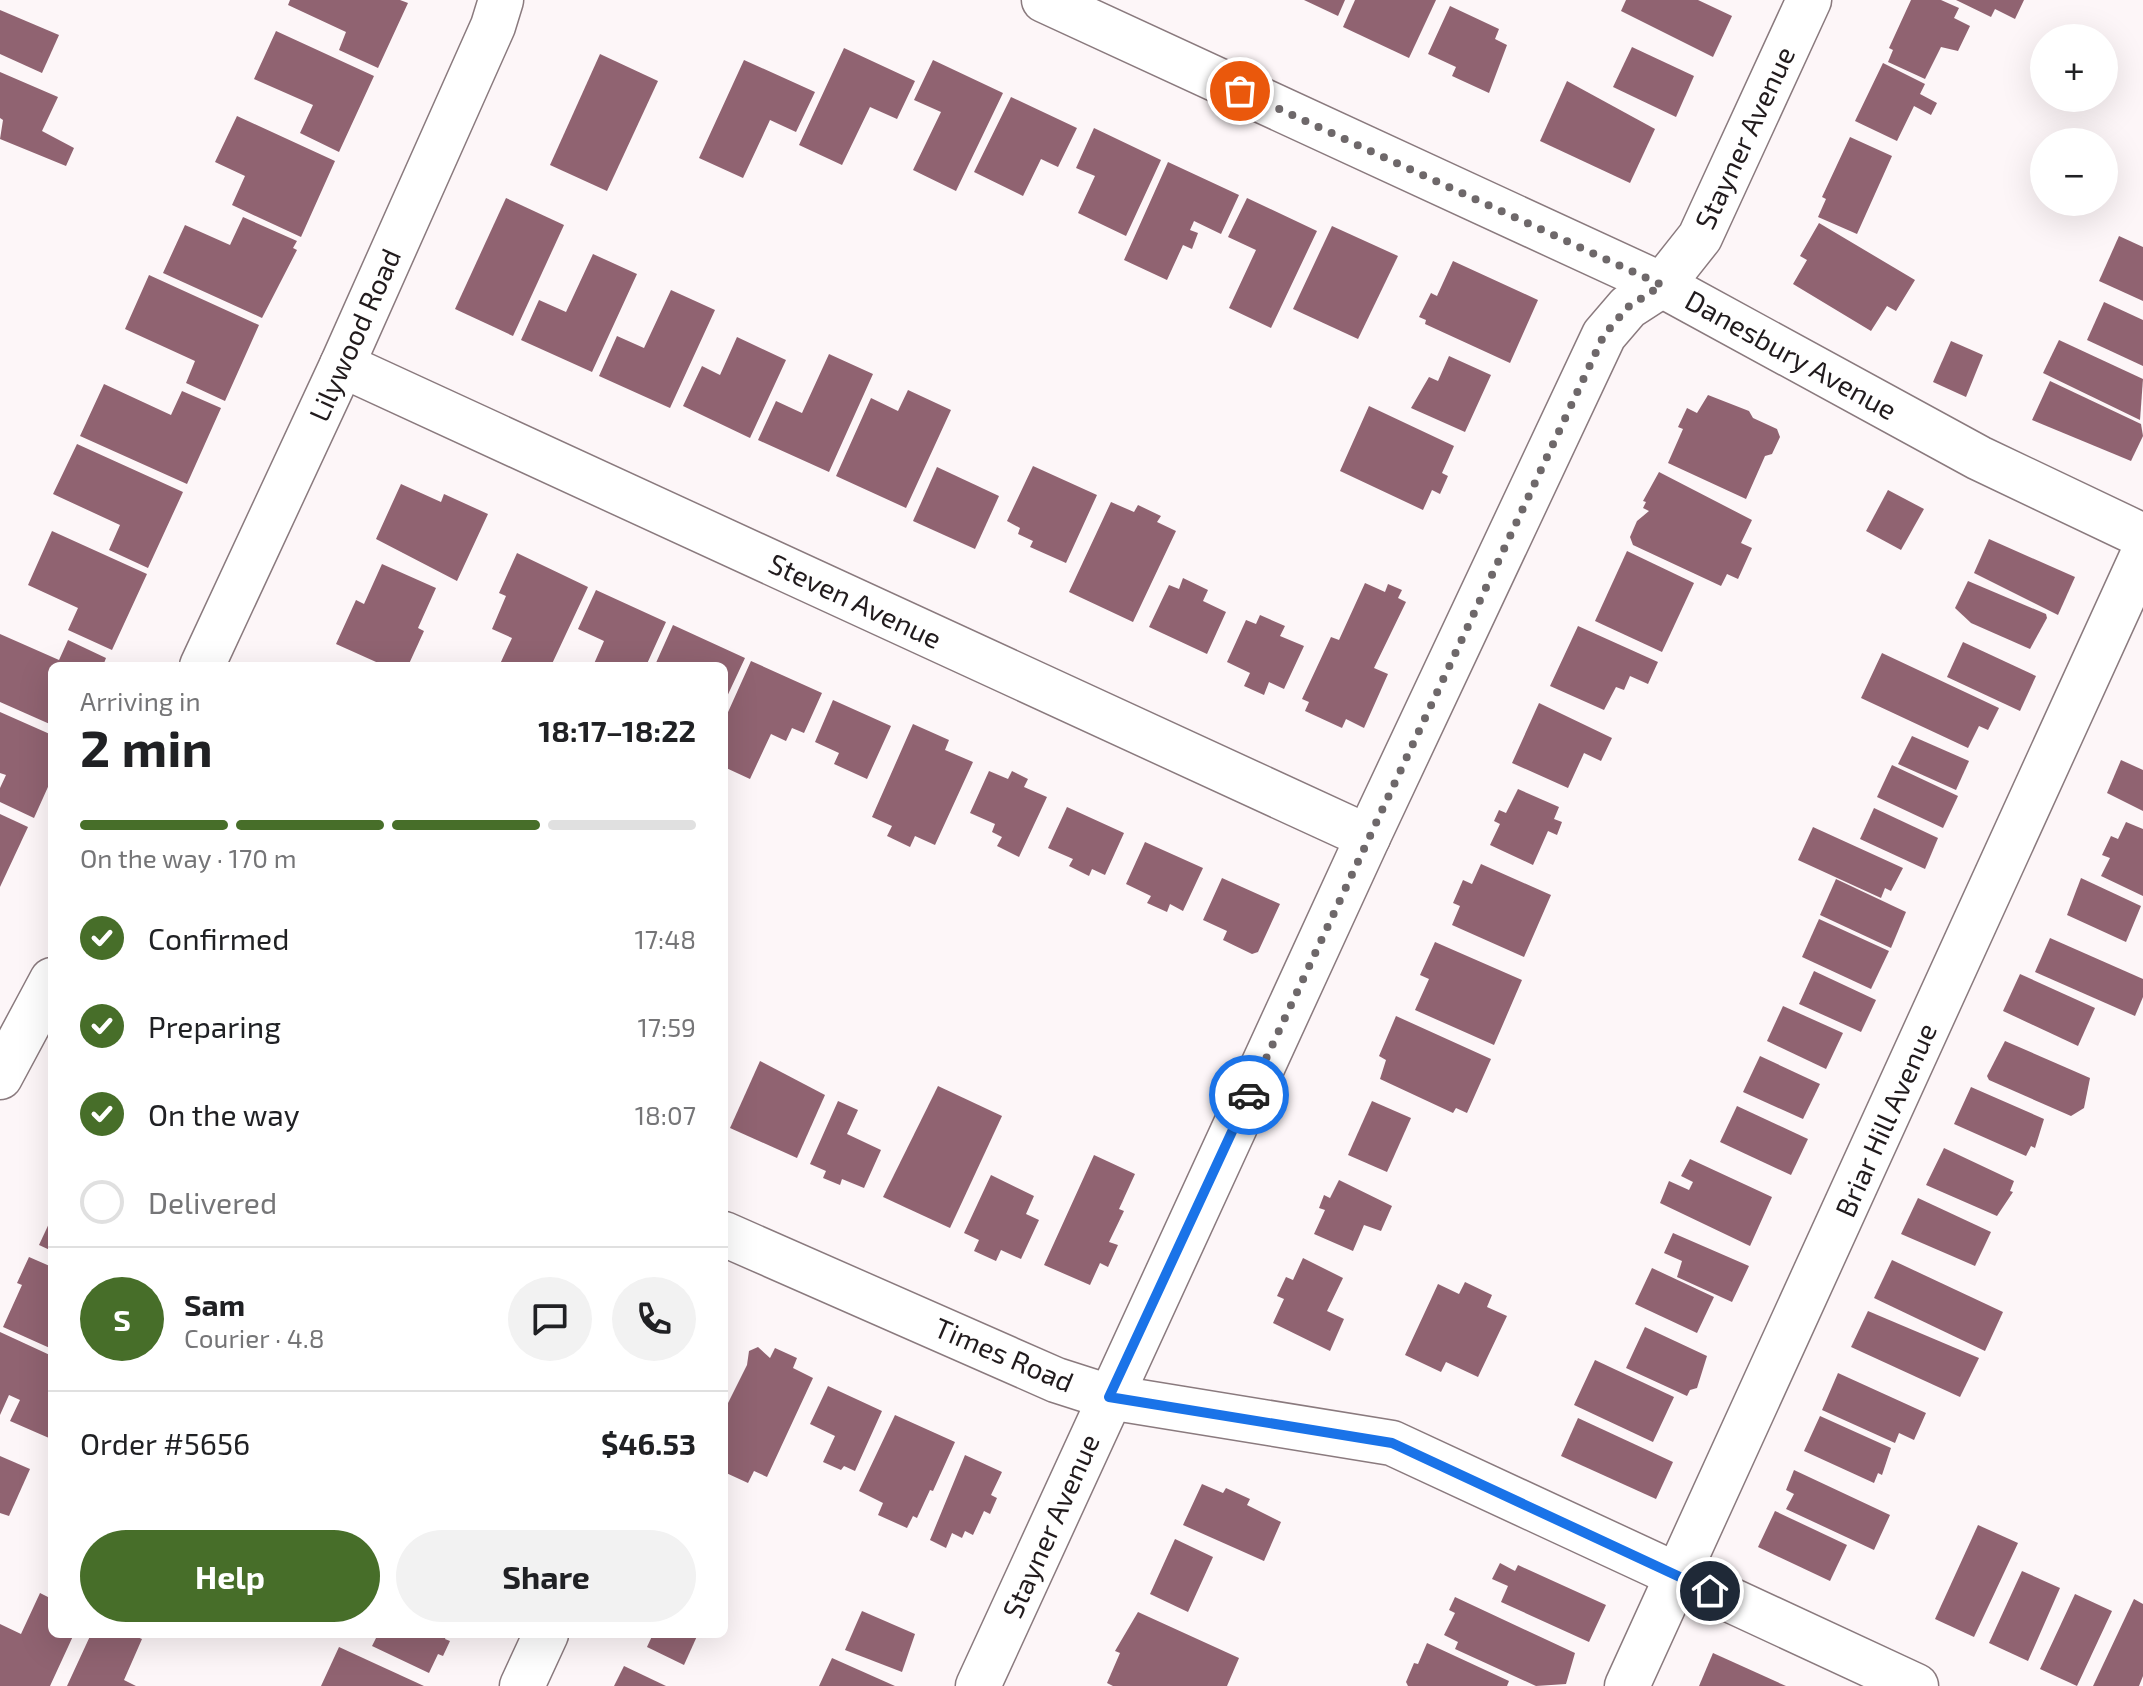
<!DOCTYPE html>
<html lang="en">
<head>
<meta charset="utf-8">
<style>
  :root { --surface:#fff; --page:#f2f2f2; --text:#202124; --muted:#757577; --line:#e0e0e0; --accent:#476e29 }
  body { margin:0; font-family:"Exo 2",sans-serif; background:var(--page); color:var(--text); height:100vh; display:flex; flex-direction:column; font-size:30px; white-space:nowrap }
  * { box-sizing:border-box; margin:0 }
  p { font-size:26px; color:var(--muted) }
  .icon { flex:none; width:44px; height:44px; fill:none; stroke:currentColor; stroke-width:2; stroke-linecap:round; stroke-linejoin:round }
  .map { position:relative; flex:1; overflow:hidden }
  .details { position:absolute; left:48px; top:662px; width:680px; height:976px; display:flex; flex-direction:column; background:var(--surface); border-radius:12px; box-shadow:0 8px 32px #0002 }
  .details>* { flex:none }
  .tools { position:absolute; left:2030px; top:24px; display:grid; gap:16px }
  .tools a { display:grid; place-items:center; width:88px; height:88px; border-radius:50%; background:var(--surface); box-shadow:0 8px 32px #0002; font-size:40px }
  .pin { position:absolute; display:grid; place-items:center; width:68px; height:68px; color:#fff; margin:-34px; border:4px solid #fff; border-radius:50%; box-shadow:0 2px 8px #0007 }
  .courier { position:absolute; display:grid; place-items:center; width:80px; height:80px; margin:-40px; border:6px solid #1a73e8; border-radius:50%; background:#fff; color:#222; box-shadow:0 2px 10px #0007 }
  .headline em { font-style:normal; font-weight:700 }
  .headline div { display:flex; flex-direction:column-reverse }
  .headline { display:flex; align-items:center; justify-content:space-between; height:136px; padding:0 32px }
  h1 { font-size:52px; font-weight:700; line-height:60px }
  .bar { display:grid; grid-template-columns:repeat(4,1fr); gap:12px 8px; align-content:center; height:96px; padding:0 32px }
  .bar i { height:10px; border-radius:6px; background:var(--line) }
  .bar .current { background:var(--accent) }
  .bar p { grid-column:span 4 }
  .line { display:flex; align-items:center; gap:20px; padding:0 32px; border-top:2px solid var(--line) }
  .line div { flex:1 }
  .round { display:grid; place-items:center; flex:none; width:84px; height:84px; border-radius:42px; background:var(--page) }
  ol { padding:0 32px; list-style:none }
  li { display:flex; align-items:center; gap:24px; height:88px }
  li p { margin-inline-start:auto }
  li .icon { padding:8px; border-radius:50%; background:var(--accent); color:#fff; stroke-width:4 }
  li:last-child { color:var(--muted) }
  li i { width:44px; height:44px; border:4px solid var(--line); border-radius:50% }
  .button { display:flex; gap:16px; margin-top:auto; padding:16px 32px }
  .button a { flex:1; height:92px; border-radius:48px; background:var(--accent); color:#fff; font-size:32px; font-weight:700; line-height:92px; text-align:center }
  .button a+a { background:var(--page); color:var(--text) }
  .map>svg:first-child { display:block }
  .building { fill:#906371 }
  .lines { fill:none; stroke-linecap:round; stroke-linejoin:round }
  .minor-casing { stroke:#8a7a7e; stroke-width:47 }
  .minor { stroke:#fff; stroke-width:44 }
  .done { stroke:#6e686a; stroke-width:8; stroke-dasharray:0 14.4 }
  .route { stroke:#1a73e8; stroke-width:10 }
  .labels { text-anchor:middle; stroke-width:8; stroke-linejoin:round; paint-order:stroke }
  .street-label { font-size:28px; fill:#211b1d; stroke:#fff }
</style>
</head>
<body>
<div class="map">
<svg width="2143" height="1686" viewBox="0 0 2143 1686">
  <rect width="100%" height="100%" fill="#fdf6f8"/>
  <g class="building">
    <polygon points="290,0 400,0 408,3 378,68 339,50 346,32 288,5"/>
    <polygon points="1304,0 1345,0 1338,16"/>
    <polygon points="1355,0 1436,0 1409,58 1343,27"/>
    <polygon points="1626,0 1698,0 1732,16 1713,57 1621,11"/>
    <polygon points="1911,0 1941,0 1959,8 1954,18 1970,26 1958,51 1941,47 1925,79 1888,62 1893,50 1889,48"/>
    <polygon points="1956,0 2024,0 2015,19 1995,9 1991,17"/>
    <polygon points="1450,6 1499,29 1495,39 1507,45 1489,93 1452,76 1456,67 1428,54"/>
    <polygon points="0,10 59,35 42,73 0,54"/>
    <polygon points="276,31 374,76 339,152 300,133 313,105 254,79"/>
    <polygon points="1632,47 1694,76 1676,117 1613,87"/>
    <polygon points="844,48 915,81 897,119 870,107 842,165 799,145"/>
    <polygon points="600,54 658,81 607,191 550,165"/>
    <polygon points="744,60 815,92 796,132 770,120 743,178 699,158"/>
    <polygon points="933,60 1003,93 956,191 913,170 941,112 914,100"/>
    <polygon points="1883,63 1925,84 1920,94 1937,103 1931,115 1914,106 1897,141 1855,121"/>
    <polygon points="0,72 58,97 42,131 74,148 66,166 0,139 3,120 0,118"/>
    <polygon points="1567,81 1655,129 1630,183 1540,141"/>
    <polygon points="1011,97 1077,128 1058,167 1041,159 1023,196 974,172"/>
    <polygon points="237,116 335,161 301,237 232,205 245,176 215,162"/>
    <polygon points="1094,128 1161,160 1126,236 1078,213 1095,176 1076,168"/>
    <polygon points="1850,137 1892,156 1857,234 1818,217 1826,199 1822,197"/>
    <polygon points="1168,162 1239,195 1221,234 1194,221 1190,230 1198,233 1192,249 1183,245 1167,280 1124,260"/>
    <polygon points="506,198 564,225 513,336 455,309"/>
    <polygon points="1247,198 1317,231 1271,328 1229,308 1256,250 1228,237"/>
    <polygon points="243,217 297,241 293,248 297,250 262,318 163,273 185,225 230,245"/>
    <polygon points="1819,223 1915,280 1896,311 1887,306 1871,331 1793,284 1807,260 1800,256"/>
    <polygon points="1332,226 1398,256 1358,339 1293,309"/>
    <polygon points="2119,236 2143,247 2143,301 2099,281"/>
    <polygon points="593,254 637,274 592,372 521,340 539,300 566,312"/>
    <polygon points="1453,261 1538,300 1510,363 1425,324 1426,320 1419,317 1431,293 1437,296"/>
    <polygon points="149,275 259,325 225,401 186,383 195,361 125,329"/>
    <polygon points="671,290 715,310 670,408 599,376 617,336 644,348"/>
    <polygon points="2104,302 2143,320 2143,366 2087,340"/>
    <polygon points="737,337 786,360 750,438 683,406 702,366 720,375"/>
    <polygon points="2059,340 2143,379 2140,420 2043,373"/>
    <polygon points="1951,341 1983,355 1966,397 1933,382"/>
    <polygon points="829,354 873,374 829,472 758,440 776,401 802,413"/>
    <polygon points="1449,356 1491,375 1465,432 1411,408 1429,377 1438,381"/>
    <polygon points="2050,381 2141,424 2143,436 2131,461 2032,420"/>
    <polygon points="104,384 171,415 182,391 221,408 187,484 80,436"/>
    <polygon points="908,390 951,410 906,508 836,476 871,398 898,411"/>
    <polygon points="1708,395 1749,411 1753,418 1777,429 1780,437 1772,454 1765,456 1746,499 1668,463 1683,429 1678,427 1687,408 1697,413"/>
    <polygon points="1369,406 1454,446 1442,473 1448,476 1440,494 1432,490 1423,510 1340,471"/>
    <polygon points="77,444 183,492 148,568 109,550 120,525 53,494"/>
    <polygon points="1033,466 1097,495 1066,563 1030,547 1033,541 1018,534 1020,528 1007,521"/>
    <polygon points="937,467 999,496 975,549 913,521"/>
    <polygon points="1659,472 1752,520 1741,543 1752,548 1738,579 1727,574 1721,586 1633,545 1630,537 1637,521 1649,511 1643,508 1646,502 1643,501"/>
    <polygon points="401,484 441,502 444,494 488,514 457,581 376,539"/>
    <polygon points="1888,490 1924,509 1901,550 1866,531"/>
    <polygon points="1111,502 1134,512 1138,505 1161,516 1157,522 1176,531 1133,622 1069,592"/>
    <polygon points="52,531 147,574 112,650 68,630 78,608 28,585"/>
    <polygon points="1989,539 2075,577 2058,615 1974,573"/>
    <polygon points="1627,551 1694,583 1662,652 1595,621"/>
    <polygon points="517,553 588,587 551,666 500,664 512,638 492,629 506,596 499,593"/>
    <polygon points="382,564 436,588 418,628 424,631 408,666 385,666 336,644 356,600 364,604"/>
    <polygon points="1183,578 1208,590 1203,601 1226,612 1207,654 1149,627 1169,585 1179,589"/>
    <polygon points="1968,581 2046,614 2047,618 2030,649 1971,623 1955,608"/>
    <polygon points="1365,583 1385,592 1388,584 1402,590 1398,598 1406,602 1374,668 1388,674 1364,728 1346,719 1342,728 1305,711 1309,702 1302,699 1331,637 1339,640"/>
    <polygon points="596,590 666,622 646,666 593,666 604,641 578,629"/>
    <polygon points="1260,615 1285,626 1280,636 1304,646 1284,689 1269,682 1264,695 1244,686 1250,673 1227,662 1246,620 1256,624"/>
    <polygon points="673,625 745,658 724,703 724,666 655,665"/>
    <polygon points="1578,626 1658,662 1648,684 1630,676 1624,690 1616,687 1604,710 1550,686"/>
    <polygon points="0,634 59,660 68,640 106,658 103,666 52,666 52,725 0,702"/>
    <polygon points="1963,642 2036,676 2020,711 1947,677"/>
    <polygon points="1882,653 1999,708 1988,730 1979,726 1968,748 1861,698"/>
    <polygon points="751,661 822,693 804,733 792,728 786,741 771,734 750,779 724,767 724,721"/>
    <polygon points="833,700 891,726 867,779 834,764 839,753 815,742"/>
    <polygon points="1539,703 1612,738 1601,761 1584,753 1568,788 1512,763"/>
    <polygon points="0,712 52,735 52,778 34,818 0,802 0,788 6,775 0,773"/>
    <polygon points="913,724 949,740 945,750 973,762 935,845 915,836 910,847 887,836 892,826 872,817"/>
    <polygon points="1912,736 1969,761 1956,790 1898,764"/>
    <polygon points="2121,760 2143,770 2143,811 2107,793"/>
    <polygon points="1892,765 1958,796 1943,828 1877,797"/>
    <polygon points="989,771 1008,779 1012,771 1028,779 1024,787 1047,797 1019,857 997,846 1002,837 992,832 995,824 970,813"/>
    <polygon points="1518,789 1559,807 1554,819 1562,822 1557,835 1548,831 1533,865 1490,845 1500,824 1494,821 1499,810 1506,813"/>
    <polygon points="1067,807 1124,833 1105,875 1092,869 1089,876 1069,866 1073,859 1048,848"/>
    <polygon points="1874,808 1938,838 1925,869 1860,839"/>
    <polygon points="0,814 28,827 0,887"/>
    <polygon points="2126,822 2143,829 2143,896 2101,876 2110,858 2102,855 2111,836 2118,839"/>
    <polygon points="1813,827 1903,868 1891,891 1885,888 1881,898 1798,860"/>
    <polygon points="1145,842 1203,868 1183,911 1170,904 1167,912 1147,903 1151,896 1126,884"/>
    <polygon points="1481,864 1551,895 1524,957 1452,925 1460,906 1453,903 1463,880 1472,884"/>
    <polygon points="1222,878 1280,904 1258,952 1252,954 1223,940 1227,931 1203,920"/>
    <polygon points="2081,878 2141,906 2126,942 2067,915"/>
    <polygon points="1836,879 1906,912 1891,948 1820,915"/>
    <polygon points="1819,919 1889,951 1871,989 1802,957"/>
    <polygon points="2050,938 2143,979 2143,997 2135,1016 2035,972"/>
    <polygon points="1435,942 1522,980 1494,1045 1415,1010 1429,979 1420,975"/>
    <polygon points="1814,971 1876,1000 1861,1032 1799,1004"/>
    <polygon points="2020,974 2095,1008 2078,1046 2003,1011"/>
    <polygon points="1783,1006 1843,1033 1826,1069 1767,1041"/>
    <polygon points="1396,1016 1491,1059 1467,1113 1456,1108 1453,1113 1380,1079 1386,1060 1379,1056"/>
    <polygon points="2005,1041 2090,1078 2084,1108 2071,1116 1989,1080 1987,1076"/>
    <polygon points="1760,1056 1820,1084 1803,1119 1743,1092"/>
    <polygon points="760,1061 825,1095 797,1158 730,1128"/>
    <polygon points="938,1086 1002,1116 950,1228 883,1197"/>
    <polygon points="1971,1087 2044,1119 2035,1148 2031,1146 2026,1156 1954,1124"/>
    <polygon points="838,1101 858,1110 847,1134 881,1150 864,1188 842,1179 840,1185 823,1178 826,1171 810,1164"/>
    <polygon points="1372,1101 1411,1118 1387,1172 1348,1155"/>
    <polygon points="1737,1106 1808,1139 1791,1175 1720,1142"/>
    <polygon points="1944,1148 2014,1181 2010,1191 2013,1192 1997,1216 1926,1185"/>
    <polygon points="1094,1155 1135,1174 1119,1209 1124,1211 1109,1242 1118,1245 1108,1267 1100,1263 1090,1285 1044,1265"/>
    <polygon points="1690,1159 1772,1197 1750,1246 1660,1203 1669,1181 1689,1190 1693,1182 1681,1176"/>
    <polygon points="991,1175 1034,1196 1026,1214 1039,1220 1021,1259 1001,1250 996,1261 974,1251 979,1240 964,1233"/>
    <polygon points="1339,1180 1392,1206 1381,1231 1364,1225 1353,1251 1314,1234 1325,1210 1319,1208 1324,1195 1330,1198"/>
    <polygon points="1918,1198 1991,1232 1975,1266 1901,1234"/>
    <polygon points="52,1217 52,1251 39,1245"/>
    <polygon points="1673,1233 1749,1266 1732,1302 1677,1277 1682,1261 1664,1253"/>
    <polygon points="29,1257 52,1267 52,1349 3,1327 22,1285 17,1283"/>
    <polygon points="1303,1258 1343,1278 1327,1311 1344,1319 1330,1351 1273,1323 1284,1299 1277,1296 1286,1277 1293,1280"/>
    <polygon points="1892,1260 2003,1312 1985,1351 1874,1298"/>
    <polygon points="1652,1268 1714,1297 1697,1333 1635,1304"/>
    <polygon points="1465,1282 1492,1295 1487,1307 1507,1316 1478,1377 1446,1362 1441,1372 1405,1355 1438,1284 1459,1294"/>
    <polygon points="1868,1311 1979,1358 1960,1397 1851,1347"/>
    <polygon points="1645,1327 1707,1356 1697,1388 1690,1390 1687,1396 1626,1368"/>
    <polygon points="0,1332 52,1356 49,1438 10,1421 20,1400 9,1395 0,1415"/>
    <polygon points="758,1347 770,1358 775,1348 797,1358 793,1368 813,1378 767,1477 754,1471 748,1483 724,1472 724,1411 747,1365 749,1351"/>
    <polygon points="1595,1360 1674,1397 1653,1442 1574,1405"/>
    <polygon points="1838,1373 1926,1413 1914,1440 1899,1433 1895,1443 1822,1410"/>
    <polygon points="828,1386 882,1411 855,1471 844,1466 841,1470 823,1462 835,1436 810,1424"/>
    <polygon points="895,1415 955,1442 933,1491 930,1490 917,1518 913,1516 907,1528 878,1515 883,1503 859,1491"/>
    <polygon points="1820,1416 1891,1448 1882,1475 1878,1473 1874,1483 1804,1451"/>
    <polygon points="1578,1418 1673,1462 1656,1499 1561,1456"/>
    <polygon points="965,1455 1002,1472 991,1495 997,1498 990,1514 984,1511 973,1535 965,1531 962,1538 952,1533 946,1548 930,1540"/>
    <polygon points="0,1456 30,1469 9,1516 0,1513"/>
    <polygon points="1794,1470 1890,1515 1874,1550 1786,1509 1794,1494 1786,1490"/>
    <polygon points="1202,1484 1223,1493 1226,1488 1250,1499 1247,1505 1281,1522 1264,1561 1183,1525"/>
    <polygon points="1775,1511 1847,1545 1830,1581 1758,1547"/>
    <polygon points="1978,1525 2018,1543 1974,1637 1935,1619"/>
    <polygon points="1175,1539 1213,1557 1188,1612 1150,1594"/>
    <polygon points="1500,1563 1515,1571 1518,1565 1606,1605 1589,1642 1501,1602 1508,1586 1492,1579"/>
    <polygon points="2022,1571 2060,1588 2028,1661 1989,1643"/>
    <polygon points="40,1593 52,1599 52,1634 74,1634 50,1686 0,1686 0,1624 21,1634"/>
    <polygon points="2075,1594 2112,1611 2077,1686 2040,1669"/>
    <polygon points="1455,1597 1575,1653 1566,1684 1536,1686 1455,1649 1458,1642 1444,1635 1455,1613 1449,1610"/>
    <polygon points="2134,1599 2143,1604 2143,1676 2139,1686 2093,1686"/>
    <polygon points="862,1611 915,1634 902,1672 845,1650"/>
    <polygon points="1138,1612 1239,1658 1227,1686 1113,1686 1107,1683 1120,1653 1115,1651"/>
    <polygon points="91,1634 130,1634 142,1639 124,1680 136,1686 67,1686"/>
    <polygon points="378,1634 447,1634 445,1639 450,1641 443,1656 438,1654 429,1673 372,1646"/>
    <polygon points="653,1634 698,1634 684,1665 647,1647"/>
    <polygon points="1427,1643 1509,1681 1507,1686 1408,1686 1406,1682 1414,1663 1418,1664"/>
    <polygon points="339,1647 424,1686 321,1686"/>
    <polygon points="1713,1653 1786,1686 1699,1686"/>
    <polygon points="832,1658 895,1686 819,1686"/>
    <polygon points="624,1666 666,1686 614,1686"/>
  </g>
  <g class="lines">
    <g class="minor-casing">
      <g id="minor">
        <polyline points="1044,0 1662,285 1979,458 2143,536"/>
        <polyline points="342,365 1368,837"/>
        <polyline points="202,666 342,365 493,26 501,0"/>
        <polyline points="0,1077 52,980"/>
        <polyline points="724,1234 1056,1380 1109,1397 1392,1443 1916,1686"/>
        <polyline points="522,1686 546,1634"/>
        <polyline points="978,1686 1368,837 1604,335 1628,307 1662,285 1700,237 1809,0"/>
        <polyline points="1627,1686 2143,554"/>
      </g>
    </g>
    <use href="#minor" class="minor"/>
  </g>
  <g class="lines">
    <polyline class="done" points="1240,91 1662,285 1628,307 1604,335 1249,1095"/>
    <polyline class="route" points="1249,1095 1109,1397 1392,1443 1710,1591"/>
  </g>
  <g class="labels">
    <g class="street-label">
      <text transform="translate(1745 138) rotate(-65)" y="10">Stayner Avenue</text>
      <text transform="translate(355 335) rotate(-66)" y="10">Lilywood Road</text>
      <text transform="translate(1791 355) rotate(29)" y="10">Danesbury Avenue</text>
      <text transform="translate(855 601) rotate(25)" y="10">Steven Avenue</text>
      <text transform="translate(1886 1120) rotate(-66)" y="10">Briar Hill Avenue</text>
      <text transform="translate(1004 1355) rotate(23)" y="10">Times Road</text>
      <text transform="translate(1051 1526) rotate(-66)" y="10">Stayner Avenue</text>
    </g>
  </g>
</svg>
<div class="tools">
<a>+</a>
<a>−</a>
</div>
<div class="pin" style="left:1240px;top:91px;background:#ea580c"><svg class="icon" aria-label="bag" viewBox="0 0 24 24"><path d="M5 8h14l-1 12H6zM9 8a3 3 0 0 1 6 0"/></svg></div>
<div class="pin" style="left:1710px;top:1591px;background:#1f2937"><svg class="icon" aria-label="home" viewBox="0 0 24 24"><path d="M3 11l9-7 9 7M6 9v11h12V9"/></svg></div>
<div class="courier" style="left:1249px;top:1095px"><svg class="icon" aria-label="car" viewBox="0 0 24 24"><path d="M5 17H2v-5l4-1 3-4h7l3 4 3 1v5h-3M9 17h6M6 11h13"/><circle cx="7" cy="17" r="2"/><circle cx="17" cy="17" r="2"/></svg></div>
<section class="details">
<div class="headline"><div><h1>2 min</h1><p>Arriving in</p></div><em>18:17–18:22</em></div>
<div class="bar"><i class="current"></i><i class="current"></i><i class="current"></i><i></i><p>On the way · 170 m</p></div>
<ol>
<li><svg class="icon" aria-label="check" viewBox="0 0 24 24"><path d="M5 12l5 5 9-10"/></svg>Confirmed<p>17:48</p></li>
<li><svg class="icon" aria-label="check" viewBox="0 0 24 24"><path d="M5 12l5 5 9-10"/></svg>Preparing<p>17:59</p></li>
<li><svg class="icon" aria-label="check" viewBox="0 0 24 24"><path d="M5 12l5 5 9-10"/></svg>On the way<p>18:07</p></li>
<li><i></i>Delivered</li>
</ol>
<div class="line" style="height:144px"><b class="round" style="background:var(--accent);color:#fff">S</b><div><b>Sam</b><p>Courier · 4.8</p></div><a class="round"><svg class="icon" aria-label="chat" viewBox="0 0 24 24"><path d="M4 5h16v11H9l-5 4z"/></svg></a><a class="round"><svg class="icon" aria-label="phone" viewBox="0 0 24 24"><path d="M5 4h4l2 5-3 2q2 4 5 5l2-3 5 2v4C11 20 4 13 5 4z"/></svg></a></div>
<div class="line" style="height:104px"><div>Order #5656</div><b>$46.53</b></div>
<div class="button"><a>Help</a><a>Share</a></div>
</section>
</div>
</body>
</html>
